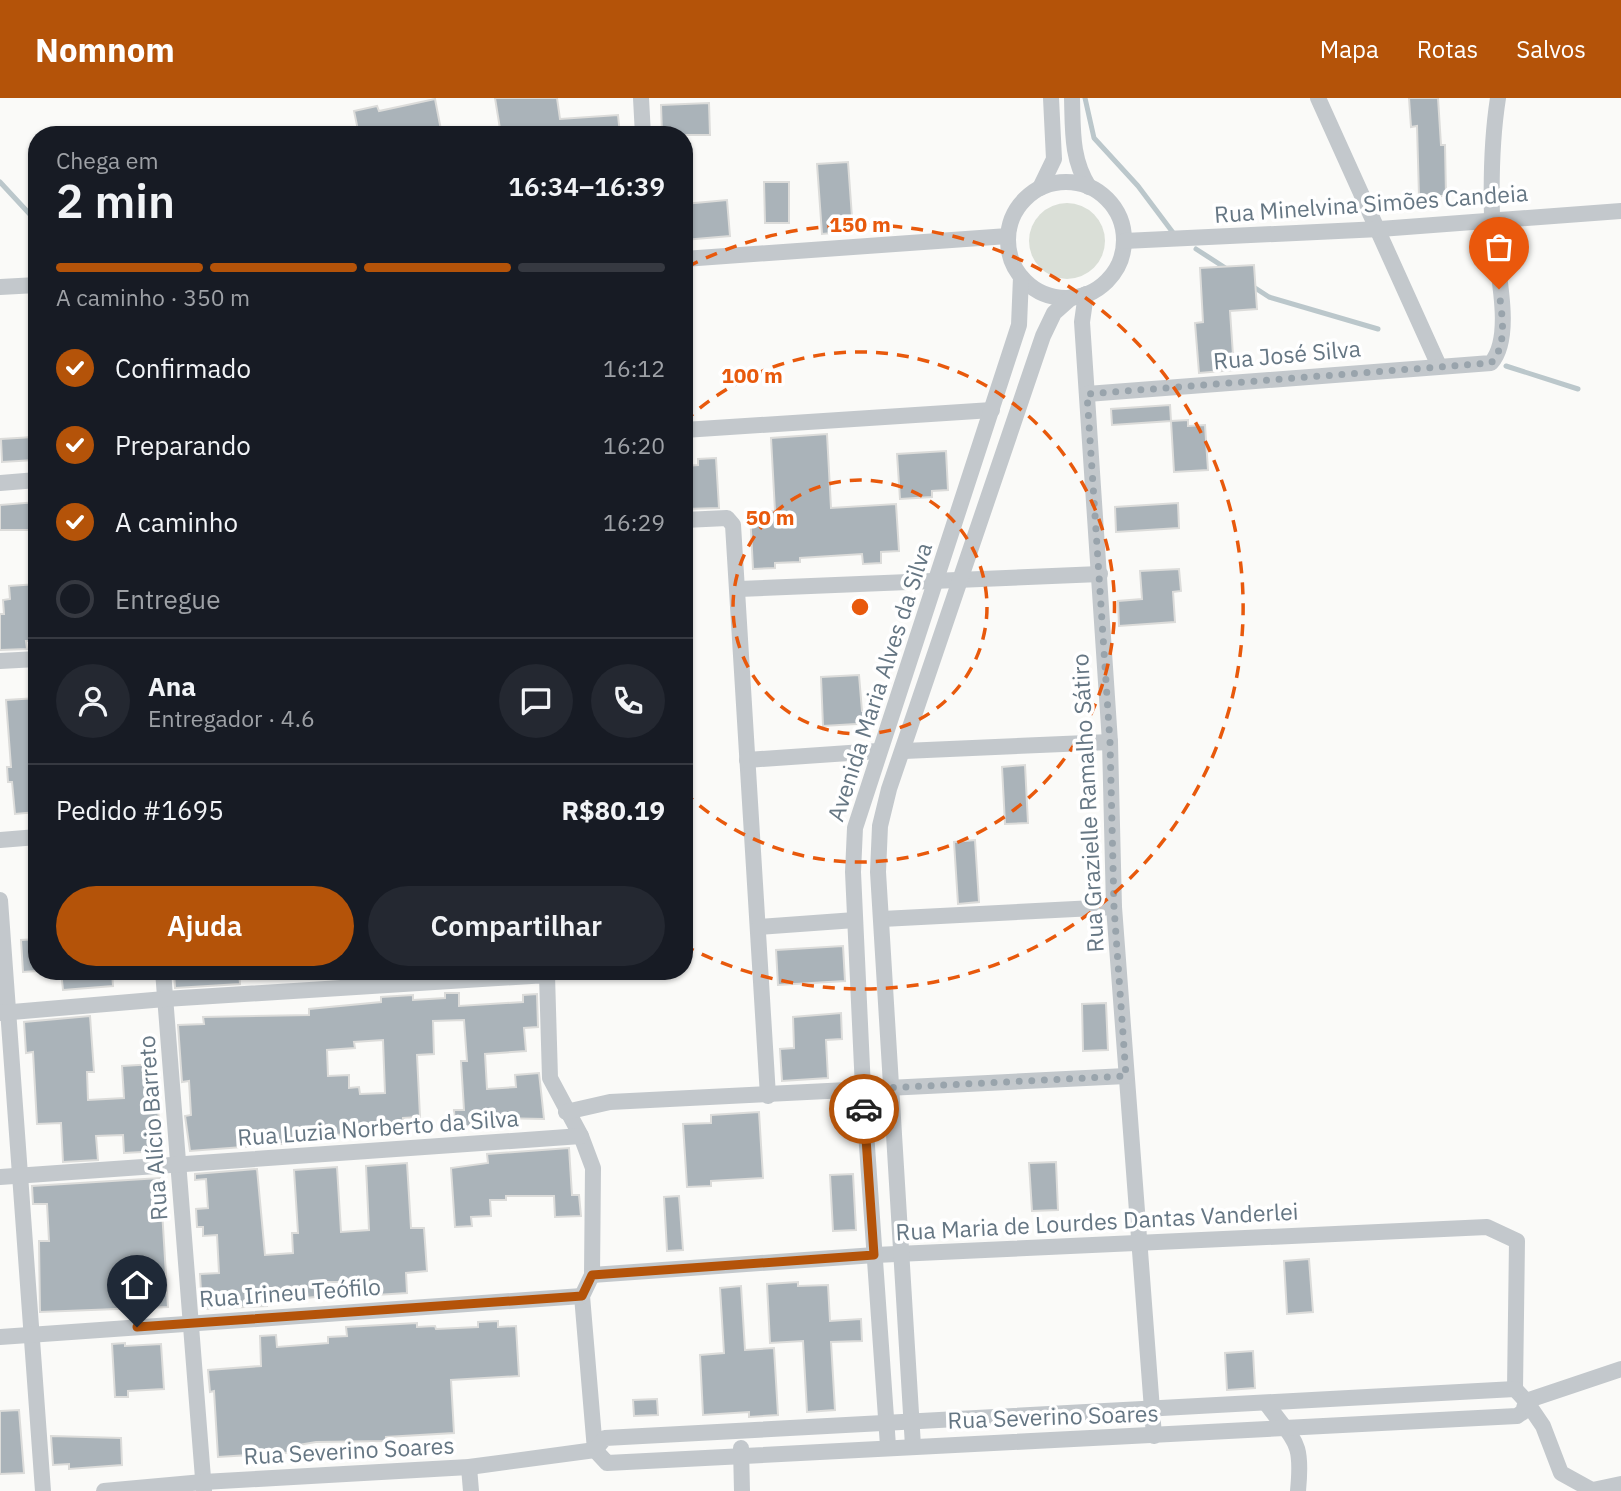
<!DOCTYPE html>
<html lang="pt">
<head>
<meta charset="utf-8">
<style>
  :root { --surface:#171b24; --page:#242831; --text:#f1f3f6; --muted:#9ea1a6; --line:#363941; --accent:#b45309 }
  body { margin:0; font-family:"IBM Plex Sans",sans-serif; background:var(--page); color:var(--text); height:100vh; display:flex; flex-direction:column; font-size:26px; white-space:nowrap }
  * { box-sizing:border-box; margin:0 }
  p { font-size:23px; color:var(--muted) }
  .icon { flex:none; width:38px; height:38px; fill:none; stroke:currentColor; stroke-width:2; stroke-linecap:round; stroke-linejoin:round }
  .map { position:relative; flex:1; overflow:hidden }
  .panel { position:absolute; left:28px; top:28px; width:665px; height:854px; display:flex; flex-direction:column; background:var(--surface); border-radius:28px; box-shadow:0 2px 5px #0004 }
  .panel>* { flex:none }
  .pin { position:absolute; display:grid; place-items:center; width:60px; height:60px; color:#fff; margin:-72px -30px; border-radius:50% 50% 50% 0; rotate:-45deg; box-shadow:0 0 7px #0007 }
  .pin .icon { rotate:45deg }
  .courier { position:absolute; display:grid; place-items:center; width:70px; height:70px; margin:-35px; border:5px solid #b45309; border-radius:50%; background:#fff; color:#222; box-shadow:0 2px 9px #0007 }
  .overview em { font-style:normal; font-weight:600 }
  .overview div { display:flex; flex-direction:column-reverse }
  .overview { display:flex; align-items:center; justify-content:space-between; height:119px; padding:0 28px }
  h1 { font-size:46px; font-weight:600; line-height:52px }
  .bar { display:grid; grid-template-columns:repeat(4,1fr); gap:10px 7px; align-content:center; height:84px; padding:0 28px }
  .bar i { height:9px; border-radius:5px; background:var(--line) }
  .bar .selected { background:var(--accent) }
  .bar p { grid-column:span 4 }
  .line { display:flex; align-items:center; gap:18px; padding:0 28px; border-top:2px solid var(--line) }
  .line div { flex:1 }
  .round { display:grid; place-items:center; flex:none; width:74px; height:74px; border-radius:37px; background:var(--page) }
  ol { padding:0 28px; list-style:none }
  li { display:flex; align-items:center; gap:21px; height:77px }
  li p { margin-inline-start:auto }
  li .icon { padding:7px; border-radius:50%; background:var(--accent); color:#fff; stroke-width:4 }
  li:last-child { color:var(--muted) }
  li i { width:38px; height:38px; border:4px solid var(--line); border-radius:50% }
  .cta { display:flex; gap:14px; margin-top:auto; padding:14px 28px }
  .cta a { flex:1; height:80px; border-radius:42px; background:var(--accent); color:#fff; font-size:28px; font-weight:600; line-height:80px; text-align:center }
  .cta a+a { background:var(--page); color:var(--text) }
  header { display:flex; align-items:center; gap:42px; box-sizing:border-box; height:98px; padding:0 35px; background:var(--accent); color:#fff }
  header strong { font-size:33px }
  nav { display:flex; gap:38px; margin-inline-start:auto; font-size:24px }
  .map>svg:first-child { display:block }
  .green { fill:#dadfd7 }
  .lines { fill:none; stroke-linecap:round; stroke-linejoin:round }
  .stream { stroke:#bbc7cb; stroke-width:5 }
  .building { fill:#aab3b9; stroke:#dcdcda; stroke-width:2; fill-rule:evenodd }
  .street { stroke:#c3c8cc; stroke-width:16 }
  .done { stroke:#99a4ac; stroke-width:7; stroke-dasharray:0 12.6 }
  .route { stroke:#b45309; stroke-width:9 }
  .ring { fill:none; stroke:#e8590c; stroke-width:3.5; stroke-dasharray:12 9 }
  .labels { text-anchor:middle; stroke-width:7; stroke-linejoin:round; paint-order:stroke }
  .street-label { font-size:23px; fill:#657683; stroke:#fff }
  .centre { fill:#e8590c; stroke:#fff; stroke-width:3.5 }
  .ring-label { font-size:21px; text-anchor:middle; font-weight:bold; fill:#e8590c; stroke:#fff; stroke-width:7; stroke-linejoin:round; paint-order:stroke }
</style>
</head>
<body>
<header>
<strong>Nomnom</strong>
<nav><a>Mapa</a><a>Rotas</a><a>Salvos</a></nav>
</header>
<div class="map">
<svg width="1621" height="1393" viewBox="0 0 1621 1393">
  <rect width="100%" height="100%" fill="#fafaf8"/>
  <circle class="green" cx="1067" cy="143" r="38"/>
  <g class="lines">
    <g class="stream">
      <polyline points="1085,0 1094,40 1138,88 1174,136"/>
      <polyline points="0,84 37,124"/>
      <polyline points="1196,151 1227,171"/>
      <polyline points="1249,186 1269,199 1378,231"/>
      <polyline points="1506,268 1578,291"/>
    </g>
  </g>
  <g class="building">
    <polygon points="495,0 557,0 560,21 618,17 620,37 501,37"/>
    <polygon points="1409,0 1438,0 1441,47 1445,47 1446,98 1419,98 1417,28 1411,29"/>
    <polygon points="435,1 442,37 359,37 354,13 377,8 379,13"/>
    <polygon points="709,5 710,37 662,37 661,7"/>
    <polygon points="848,64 853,133 822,136 817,66"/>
    <polygon points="764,84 789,84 789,125 765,125"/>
    <polygon points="727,102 730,138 684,142 684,106"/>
    <polygon points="1254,167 1257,211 1230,213 1234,272 1199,275 1195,225 1203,224 1200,170"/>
    <polygon points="1170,307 1171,323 1112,327 1111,311"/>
    <polygon points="1188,322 1188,328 1205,327 1208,372 1174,374 1171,323"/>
    <polygon points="827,336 831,410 896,406 899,453 881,454 881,465 863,466 862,456 800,460 800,464 775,465 775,470 753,471 750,414 775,413 771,340"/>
    <polygon points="33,339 35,362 2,364 1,341"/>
    <polygon points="946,353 948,392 932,393 932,399 900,401 897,356"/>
    <polygon points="716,360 719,410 684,411 684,368 698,367 698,361"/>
    <polygon points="37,404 37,432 0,432 0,407"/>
    <polygon points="1178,405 1179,430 1116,434 1115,409"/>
    <polygon points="1179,471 1181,493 1173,494 1175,524 1119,528 1118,503 1142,501 1140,473"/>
    <polygon points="37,486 37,543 26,543 27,551 0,552 0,516 4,516 3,502 10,501 9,488"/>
    <polygon points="859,577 862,613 872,612 873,625 823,628 821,579"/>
    <polygon points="37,600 37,714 15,716 12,684 8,684 7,669 11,669 6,602"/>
    <polygon points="1025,667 1028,725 1005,726 1002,669"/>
    <polygon points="975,742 979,804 958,806 954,744"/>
    <polygon points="37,841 37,873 23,874 21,842"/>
    <polygon points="843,848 845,883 778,887 776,852"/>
    <polygon points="61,873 112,873 113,888 63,892"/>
    <polygon points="174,873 239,873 240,886 175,890"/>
    <path d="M445 895H459V908L523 904V897L537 896 538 929 524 930 526 953 485 956 487 991 516 989 515 977 539 975 544 1021 488 1020 471 1021 472 1028 455 1029 454 1012H464L461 963H467L464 922 433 923 434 956 417 957 420 1019 403 1020V1026L362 1028V1035L293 1040 294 1045 190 1053 185 1018 191 1017 189 983 182 984 178 927 204 926 203 919 309 917V911L381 904V899L413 897V902L445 900ZM383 942 385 995 360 996 359 989 349 990V977L328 978 327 952 355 950 354 944Z"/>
    <polygon points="1106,905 1108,952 1083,953 1082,906"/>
    <polygon points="841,915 842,941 826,942 828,980 782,983 780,951 794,950 793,919"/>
    <polygon points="90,918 94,974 87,974 88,1002 124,1000 122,968 155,966 161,1053 124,1055 123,1037 96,1038 98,1062 63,1064 61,1025 37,1026 33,954 26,955 24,924"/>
    <polygon points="759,1014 763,1080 711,1083 711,1088 687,1089 683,1026 711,1025 711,1017"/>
    <polygon points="569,1050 572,1097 579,1097 581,1118 555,1119 554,1098 506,1098 506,1102 490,1102 491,1118 471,1119 472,1128 455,1129 451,1070 488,1065 487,1056"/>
    <polygon points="1056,1064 1058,1112 1032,1113 1029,1065"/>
    <polygon points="407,1065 411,1130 424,1130 427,1173 406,1175 407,1195 376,1197 376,1184 315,1184 315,1199 267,1204 267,1208 202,1211 200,1176 219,1175 217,1137 203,1138 203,1129 197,1129 196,1111 208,1110 206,1081 195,1082 195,1076 257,1071 265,1157 293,1155 292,1135 298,1135 294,1072 337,1069 341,1134 369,1132 366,1068"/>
    <polygon points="853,1076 856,1132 833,1133 830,1077"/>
    <polygon points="160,1080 168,1209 40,1214 39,1143 49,1143 47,1106 33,1106 32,1088"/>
    <polygon points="679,1098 683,1152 667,1153 664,1099"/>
    <polygon points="1309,1161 1313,1214 1287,1216 1284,1163"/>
    <polygon points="798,1184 798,1188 828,1187 830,1223 861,1221 862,1243 831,1244 835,1312 807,1314 803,1243 770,1245 767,1186"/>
    <polygon points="741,1188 745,1252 774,1250 778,1317 749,1319 749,1314 703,1317 700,1257 724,1255 720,1190"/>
    <polygon points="498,1223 498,1229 516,1228 519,1278 451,1282 454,1335 386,1339 386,1343 316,1344 298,1347 298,1354 218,1359 214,1293 210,1294 208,1272 261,1268 260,1238 276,1237 277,1249 328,1245 328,1239 347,1238 346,1229 417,1225 417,1229 435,1228 436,1231 478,1229 478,1224"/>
    <polygon points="125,1245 125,1248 161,1246 164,1291 128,1293 128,1299 115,1299 112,1246"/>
    <polygon points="1253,1253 1255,1290 1227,1292 1225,1255"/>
    <polygon points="657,1301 658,1317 634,1318 633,1302"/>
    <polygon points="19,1312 24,1375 0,1376 0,1313"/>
    <polygon points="51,1338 121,1340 122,1367 69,1371 69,1366 53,1367"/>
  </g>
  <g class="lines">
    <g class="street">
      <polyline points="641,0 643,37"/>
      <path d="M1072 0C1073 32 1071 61 1089 89"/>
      <polyline points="1318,0 1439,268"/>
      <circle cx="1066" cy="142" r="58"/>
      <polyline points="1040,90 1054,61 1051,0"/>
      <polyline points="1124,143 1380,131 1621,113"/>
      <polyline points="684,161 1008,138"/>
      <polyline points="0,189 37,187"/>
      <polyline points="1086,196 1082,224 1110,644 1114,809 1154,1338"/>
      <path d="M1087 296 1491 265C1517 236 1492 155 1492 118 1491 79 1492 38 1498 0"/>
      <polyline points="684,332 992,312"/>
      <polyline points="0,385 37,382"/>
      <polyline points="684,422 727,420 733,427 768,998"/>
      <polyline points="739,491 1100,476"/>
      <polyline points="0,563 37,561"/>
      <polyline points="904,653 1110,644"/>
      <polyline points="747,662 878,653"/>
      <polyline points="0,742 37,739"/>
      <polyline points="0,802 43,1393"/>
      <polyline points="882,821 1114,809"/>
      <polyline points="759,829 855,822"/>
      <polyline points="163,873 204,1393"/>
      <polyline points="0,915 165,901 547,877 550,980 581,1038 593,1070 592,1177 582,1198 595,1352"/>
      <polyline points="566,1014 610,1004 1126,978"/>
      <polyline points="0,1079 581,1038"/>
      <polyline points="592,1177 875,1157 1487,1129 1517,1143 1515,1291"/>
      <polyline points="0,1239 582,1198"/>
      <path d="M1266 1305C1295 1345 1303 1341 1298 1393"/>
      <polyline points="888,1348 863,991 853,774 855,730 1019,227 1021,179"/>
      <polyline points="913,1348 878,774 880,728 889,691 1043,238 1054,215 1072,199"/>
      <polyline points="741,1350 742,1393"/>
      <polyline points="595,1352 607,1365 1517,1318 1523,1314 1526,1303 1515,1291"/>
      <polyline points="469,1369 471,1393"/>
      <polyline points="1590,1391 1561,1375 1543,1328 1526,1303 1621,1271"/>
      <polyline points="104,1393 203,1384 469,1369 595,1352 605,1340 1515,1291"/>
      <polyline points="1588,1393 1621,1386"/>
    </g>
  </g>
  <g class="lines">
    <path class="done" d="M864 1011 863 991 1126 978 1114 809 1110 644 1087 296 1491 265C1509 245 1501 215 1499 191"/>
    <polyline class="route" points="137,1229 582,1198 592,1177 874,1157 864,1011"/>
  </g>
  <g class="ring">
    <circle cx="860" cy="509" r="127"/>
    <path d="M684 324A255 255 0 1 1 684 694"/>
    <path d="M687 169A382 382 0 1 1 687 849"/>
  </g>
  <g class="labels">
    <g class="street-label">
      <text transform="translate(1371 106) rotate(-4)" y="8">Rua Minelvina Simões Candeia</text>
      <text transform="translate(1287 257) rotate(-5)" y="8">Rua José Silva</text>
      <text transform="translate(880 584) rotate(-72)" y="8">Avenida Maria Alves da Silva</text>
      <text transform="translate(1088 705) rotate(-93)" y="8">Rua Grazielle Ramalho Sátiro</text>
      <text transform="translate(153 1030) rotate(-94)" y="8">Rua Alício Barreto</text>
      <text transform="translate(378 1030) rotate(-4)" y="8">Rua Luzia Norberto da Silva</text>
      <text transform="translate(1097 1124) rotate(-3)" y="8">Rua Maria de Lourdes Dantas Vanderlei</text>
      <text transform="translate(290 1195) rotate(-4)" y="8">Rua Irineu Teófilo</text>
      <text transform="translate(1053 1319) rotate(-2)" y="8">Rua Severino Soares</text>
      <text transform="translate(349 1353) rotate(-3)" y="8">Rua Severino Soares</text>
    </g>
  </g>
  <circle cx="860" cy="509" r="10" class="centre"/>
  <g class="ring-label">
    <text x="860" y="134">150 m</text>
    <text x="752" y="285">100 m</text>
    <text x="770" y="427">50 m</text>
  </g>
</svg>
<div class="pin" style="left:1499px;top:191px;background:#ea580c"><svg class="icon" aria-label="bag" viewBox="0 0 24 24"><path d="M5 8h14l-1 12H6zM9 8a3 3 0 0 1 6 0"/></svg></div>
<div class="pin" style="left:137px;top:1229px;background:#1f2937"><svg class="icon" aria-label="home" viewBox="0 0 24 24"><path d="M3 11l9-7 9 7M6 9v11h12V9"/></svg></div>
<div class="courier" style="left:864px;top:1011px"><svg class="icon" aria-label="car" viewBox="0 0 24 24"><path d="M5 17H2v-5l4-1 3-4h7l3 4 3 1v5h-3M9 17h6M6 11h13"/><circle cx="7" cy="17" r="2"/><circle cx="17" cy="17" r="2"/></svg></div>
<section class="panel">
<div class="overview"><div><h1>2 min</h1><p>Chega em</p></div><em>16:34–16:39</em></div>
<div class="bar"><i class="selected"></i><i class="selected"></i><i class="selected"></i><i></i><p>A caminho · 350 m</p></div>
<ol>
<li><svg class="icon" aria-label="check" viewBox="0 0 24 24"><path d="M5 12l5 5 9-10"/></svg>Confirmado<p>16:12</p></li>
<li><svg class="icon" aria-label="check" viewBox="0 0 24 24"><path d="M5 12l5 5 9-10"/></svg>Preparando<p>16:20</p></li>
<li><svg class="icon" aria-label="check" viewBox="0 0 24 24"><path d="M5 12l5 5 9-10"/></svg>A caminho<p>16:29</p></li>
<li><i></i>Entregue</li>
</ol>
<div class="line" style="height:126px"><a class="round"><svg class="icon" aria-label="person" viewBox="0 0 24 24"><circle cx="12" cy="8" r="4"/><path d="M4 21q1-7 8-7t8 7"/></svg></a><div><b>Ana</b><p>Entregador · 4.6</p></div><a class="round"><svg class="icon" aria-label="chat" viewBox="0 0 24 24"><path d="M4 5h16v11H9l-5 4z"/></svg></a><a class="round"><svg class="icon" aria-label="phone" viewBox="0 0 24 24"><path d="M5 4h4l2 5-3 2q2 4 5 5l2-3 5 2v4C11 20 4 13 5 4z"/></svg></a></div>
<div class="line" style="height:91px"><div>Pedido #1695</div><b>R$80.19</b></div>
<div class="cta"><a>Ajuda</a><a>Compartilhar</a></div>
</section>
</div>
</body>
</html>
